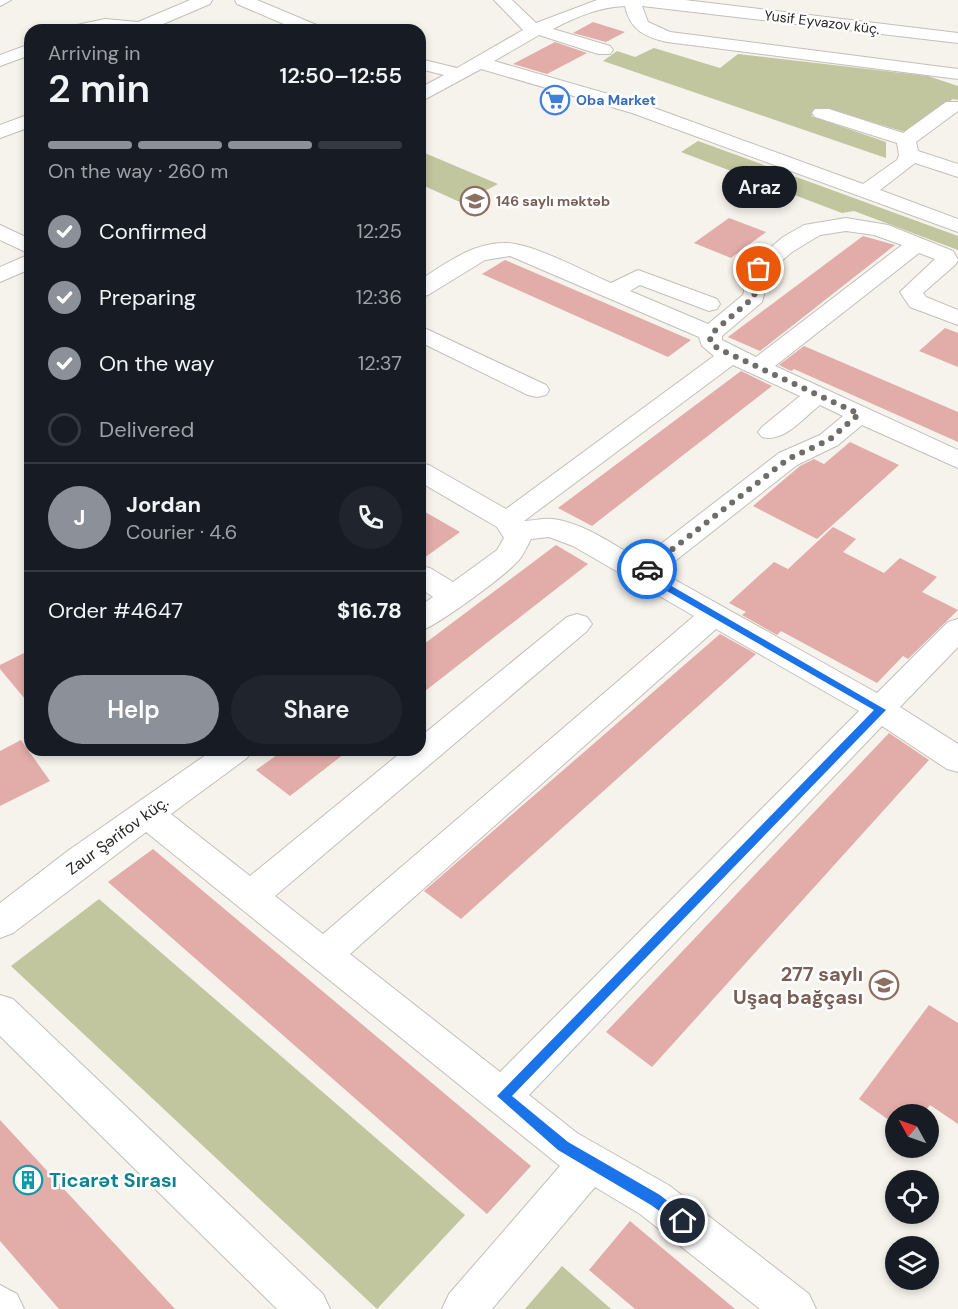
<!DOCTYPE html>
<html lang="en">
<head>
<meta charset="utf-8">
<style>
  :root { --surface:#171b24; --page:#20242c; --text:#f1f3f6; --muted:#9ea1a6; --line:#363941; --accent:#8c9099 }
  body { margin:0; font-family:"DM Sans",sans-serif; background:var(--page); color:var(--text); height:100vh; display:flex; flex-direction:column; font-size:22px; white-space:nowrap }
  * { box-sizing:border-box; margin:0 }
  p { font-size:20px; color:var(--muted) }
  .icon { flex:none; width:33px; height:33px; fill:none; stroke:currentColor; stroke-width:2; stroke-linecap:round; stroke-linejoin:round }
  .map { position:relative; flex:1; overflow:hidden }
  .side { position:absolute; left:24px; top:24px; width:402px; height:732px; display:flex; flex-direction:column; background:var(--surface); border-radius:18px; box-shadow:0 3px 9px #0003 }
  .side>* { flex:none }
  .needle { width:39px; rotate:310deg }
  .fabs { position:absolute; left:885px; top:1104px; display:grid; gap:12px }
  .fabs a { display:grid; place-items:center; width:54px; height:54px; border-radius:50%; background:var(--surface); box-shadow:0 3px 9px #0003; font-size:30px }
  .pin { position:absolute; display:grid; place-items:center; width:51px; height:51px; color:#fff; margin:-26px; border:3px solid #fff; border-radius:50%; box-shadow:0 2px 6px #0007 }
  .courier { position:absolute; display:grid; place-items:center; width:60px; height:60px; margin:-30px; border:4px solid #1a73e8; border-radius:50%; background:#fff; color:#222; box-shadow:0 2px 8px #0007 }
  .bubble { position:absolute; height:42px; border-radius:21px; background:var(--surface); box-shadow:0 3px 9px #0003; font-size:20px; font-weight:600; line-height:42px; text-align:center }
  .head em { font-style:normal; font-weight:600 }
  .head div { display:flex; flex-direction:column-reverse }
  .head { display:flex; align-items:center; justify-content:space-between; height:102px; padding:0 24px }
  h1 { font-size:39px; font-weight:600; line-height:45px }
  .bar { display:grid; grid-template-columns:repeat(4,1fr); gap:9px 6px; align-content:center; height:72px; padding:0 24px }
  .bar i { height:8px; border-radius:4px; background:var(--line) }
  .bar .active { background:var(--accent) }
  .bar p { grid-column:span 4 }
  .line { display:flex; align-items:center; gap:15px; padding:0 24px; border-top:2px solid var(--line) }
  .line div { flex:1 }
  .round { display:grid; place-items:center; flex:none; width:63px; height:63px; border-radius:32px; background:var(--page) }
  ol { padding:0 24px; list-style:none }
  li { display:flex; align-items:center; gap:18px; height:66px }
  li p { margin-inline-start:auto }
  li .icon { padding:6px; border-radius:50%; background:var(--accent); color:#fff; stroke-width:4 }
  li:last-child { color:var(--muted) }
  li i { width:33px; height:33px; border:3px solid var(--line); border-radius:50% }
  .cta { display:flex; gap:12px; margin-top:auto; padding:12px 24px }
  .cta a { flex:1; height:69px; border-radius:36px; background:var(--accent); color:#fff; font-size:24px; font-weight:600; line-height:69px; text-align:center }
  .cta a+a { background:var(--page); color:var(--text) }
  .map>svg:first-child { display:block }
  .green { fill:#c1c69e }
  .building { fill:#e2aca8 }
  .lines { fill:none; stroke-linecap:round; stroke-linejoin:round }
  .minor-casing { stroke:#c3bfb9; stroke-width:2 }
  .minor { fill:#fff; fill-rule:evenodd }
  .route { fill:#1a73e8 }
  .done { stroke:#6f6d69; stroke-width:6; stroke-dasharray:0 10.8 }
  .labels { text-anchor:middle; stroke-width:5; stroke-linejoin:round; paint-order:stroke }
  .far-street-label { font-size:14px; fill:#262522; stroke:#fff }
  .far-shop-label { font-size:14px; font-weight:bold; fill:#366cbe; stroke:#fff; text-anchor:start }
  .far-education-label { font-size:14px; font-weight:bold; fill:#785e54; stroke:#fff; text-anchor:start }
  .street-label { font-size:16px; fill:#262522; stroke:#fff }
  .near-education-label { font-size:20px; font-weight:bold; fill:#785e54; stroke:#fff; text-anchor:end }
  .near-culture-label { font-size:20px; font-weight:bold; fill:#0d838f; stroke:#fff; text-anchor:start }
</style>
</head>
<body>
<div class="map">
<svg width="958" height="1309" viewBox="0 0 958 1309">
  <rect width="100%" height="100%" fill="#f6f2ec"/>
  <g class="green">
    <polygon points="654,48 720,68 738,54 928,76 958,86 958,100 953,99 905,132 826,108 811,116 886,142 886,158 603,61 617,51 635,57"/>
    <polygon points="698,141 958,236 958,250 854,211 842,213 681,152"/>
    <polygon points="420,151 498,184 462,203 420,184"/>
    <polygon points="99,899 465,1215 377,1309 11,966"/>
    <polygon points="562,1266 611,1309 525,1309"/>
  </g>
  <g class="building">
    <polygon points="593,22 625,32 606,42 573,33"/>
    <polygon points="555,42 587,53 547,74 513,64"/>
    <polygon points="729,218 766,232 731,258 694,243"/>
    <polygon points="863,236 895,245 760,351 728,337"/>
    <polygon points="505,260 691,340 668,357 482,274"/>
    <polygon points="945,328 958,333 958,367 919,351"/>
    <polygon points="804,346 958,412 958,442 794,369 791,371 779,365"/>
    <polygon points="741,371 772,386 592,526 558,508"/>
    <polygon points="850,442 899,465 817,539 753,506 800,466 814,459 824,464"/>
    <polygon points="420,509 460,532 420,561"/>
    <polygon points="833,527 856,539 843,552 884,573 900,558 937,577 922,592 958,610 908,659 903,656 877,683 781,631 777,635 742,615 746,612 729,603 774,562 788,569"/>
    <polygon points="556,545 588,564 420,695 420,647"/>
    <polygon points="720,634 756,654 461,919 424,891"/>
    <polygon points="30,650 30,705 0,669 0,665"/>
    <polygon points="889,733 929,760 652,1067 606,1032"/>
    <polygon points="21,740 50,781 0,806 0,751"/>
    <polygon points="284,750 349,750 290,796 256,770"/>
    <polygon points="153,849 531,1166 487,1214 108,882"/>
    <polygon points="929,1005 958,1023 958,1124 930,1105 923,1114 896,1114 896,1125 859,1099"/>
    <polygon points="0,1120 175,1309 59,1309 0,1241"/>
    <polygon points="630,1221 735,1309 635,1309 589,1270"/>
  </g>
  <g class="lines">
    <g class="minor-casing">
      <g id="minor">
        <polygon points="0,0 11,0 0,6"/>
        <polygon points="190,0 212,0 210,4 156,27 158,30 69,30 72,26 105,19 138,22"/>
        <polygon points="235,0 257,0 319,26 322,30 298,30 237,4"/>
        <path d="M494 0H512L536 23 597 0H685L958 33V43L642 6 648 22 670 32 958 69V79L667 42C645 37 630 30 625 6 599 7 576 17 553 29L610 46 613 50 610 54H598L539 35 494 61 646 105 863 184 897 160 899 155 897 143 815 117 812 113 815 109H829L903 133 946 102H958V111L916 142 918 151 958 164V177L915 163 880 190 958 219V232L632 113 481 69 420 102V88L444 75 420 69V59L457 68 523 30Z"/>
        <polygon points="30,44 30,55 0,66 0,55"/>
        <polygon points="30,114 30,127 0,138 0,125"/>
        <path d="M846 218 888 225 953 251 958 260 955 265 923 293 926 297 958 310V325L910 307 900 292 935 259 919 253 775 366 958 450V468L862 425 838 445 797 465 661 572 877 693 948 622 958 619V647L900 707 958 744V772L947 769 882 726 529 1095 577 1133 670 1186 809 1294 816 1309H760L640 1214 595 1187 492 1309H442L449 1294 560 1166 146 832 13 933 0 938V903L69 850 213 750H252L247 758 171 814 250 876 404 750H420V737L567 617 577 614 587 617 592 624 587 631 275 896 323 934 694 616 573 546 549 537 531 539C527 546 523 557 516 563 503 577 437 626 420 631V606L433 597 420 588V566L430 568 453 582 497 550 504 538 497 527 420 482V463L429 465 506 509 714 356 702 346 699 337 510 256 485 260 428 295 420 297V280C445 264 472 243 504 243 531 242 585 272 611 283L638 270 717 299 720 304 717 309 709 311 640 285 630 291 708 324 743 295 751 264 783 237 804 225ZM846 231 874 235 902 245 756 357 722 340V336L762 302 770 271 792 252 820 235ZM733 365 800 396 762 427 758 432 762 437C784 443 803 418 820 405L843 416 820 435 779 453 640 560C614 545 584 523 553 519 544 518 533 521 524 521ZM716 629 859 711 500 1072 350 954Z"/>
        <polygon points="0,225 30,239 30,269 0,282 0,267 30,254 0,240"/>
        <polygon points="420,326 546,385 549,390 546,395 537,397 528,395 420,342"/>
        <polygon points="0,995 13,999 323,1294 330,1309 277,1309 0,1036"/>
        <polygon points="0,1285 17,1294 24,1309 0,1309"/>
      </g>
    </g>
    <use href="#minor" class="minor"/>
  </g>
  <polygon class="route" points="644,567 650,567 649,573 886,710 512,1096 568,1142 660,1195 688,1217 688,1226 683,1228 651,1205 558,1150 497,1096 874,710 639,575 638,573"/>
  <g class="lines">
    <polyline class="done" points="647,569 788,459 829,440 859,414 717,348 710,341 711,334 754,297 759,269"/>
  </g>
  <defs>
    <g id="supermarket-ring" transform="scale(1.5)"><circle r="9.5" fill="#fff" stroke="#3f7fe0" stroke-width="1.5"/><path d="M-6-5.5h2.5l.6 2H6L4.5 2H-2.5L-4.4-4H-6ZM-1.5 3.2a1.3 1.3 0 1 0 .1 0ZM3 3.2a1.3 1.3 0 1 0 .1 0Z" fill="#3f7fe0"/></g>
    <g id="school-ring" transform="scale(1.5)"><circle r="9.5" fill="#fff" stroke="#8d6e63" stroke-width="1.5"/><path d="M0-5L7-2L0 1L-7-2ZM-4 1L0 2.5L4 1V4Q0 6-4 4Z" fill="#8d6e63"/></g>
    <g id="building-ring" transform="scale(1.5)"><circle r="9.5" fill="#fff" stroke="#0f9aa8" stroke-width="1.5"/><path d="M-4-6H4V6H1V3H-1V6H-4ZM-2.5-4.3h1.7v1.8h-1.7ZM.8-4.3h1.7v1.8H.8ZM-2.5-1h1.7V.8h-1.7ZM.8-1h1.7V.8H.8Z" fill="#0f9aa8"/></g>
  </defs>
  <g fill-rule="evenodd">
    <use href="#supermarket-ring" x="555" y="100"/>
    <use href="#school-ring" x="475" y="201"/>
    <use href="#school-ring" x="884" y="985"/>
    <use href="#building-ring" x="28" y="1180"/>
  </g>
  <g class="labels">
    <g class="far-street-label">
      <text transform="translate(822 22) rotate(7)" y="5">Yusif Eyvazov küç.</text>
    </g>
    <g class="far-shop-label">
      <text x="576" y="105">Oba Market</text>
    </g>
    <g class="far-education-label">
      <text x="496" y="206">146 saylı məktəb</text>
    </g>
    <g class="street-label">
      <text transform="translate(117 835) rotate(-36)" y="6">Zaur Şərifov küç.</text>
    </g>
    <g class="near-education-label">
      <text x="863" y="981">277 saylı<tspan x="863" dy="23">Uşaq bağçası</tspan></text>
    </g>
    <g class="near-culture-label">
      <text x="49" y="1187">Ticarət Sırası</text>
    </g>
  </g>
</svg>
<div class="fabs">
<a><svg class="needle" viewBox="-14 -14 28 28"><path d="M0-13l5 13h-10z" fill="#e53935"/><path d="M0 13l5-13h-10z" fill="#9ea1a6"/></svg></a>
<a><svg class="icon" aria-label="locate" viewBox="0 0 24 24"><circle cx="12" cy="12" r="6"/><path d="M12 2v4M12 18v4M2 12h4M18 12h4"/></svg></a>
<a><svg class="icon" aria-label="layers" viewBox="0 0 24 24"><path d="M12 4l9 5-9 5-9-5zM3 14l9 5 9-5"/></svg></a>
</div>
<div class="pin" style="left:759px;top:269px;background:#ea580c"><svg class="icon" aria-label="bag" viewBox="0 0 24 24"><path d="M5 8h14l-1 12H6zM9 8a3 3 0 0 1 6 0"/></svg></div>
<div class="pin" style="left:683px;top:1221px;background:#1f2937"><svg class="icon" aria-label="home" viewBox="0 0 24 24"><path d="M3 11l9-7 9 7M6 9v11h12V9"/></svg></div>
<div class="courier" style="left:647px;top:569px"><svg class="icon" aria-label="car" viewBox="0 0 24 24"><path d="M5 17H2v-5l4-1 3-4h7l3 4 3 1v5h-3M9 17h6M6 11h13"/><circle cx="7" cy="17" r="2"/><circle cx="17" cy="17" r="2"/></svg></div>
<div class="bubble" style="left:722px;top:166px;width:75px">Araz</div>
<section class="side">
<div class="head"><div><h1>2 min</h1><p>Arriving in</p></div><em>12:50–12:55</em></div>
<div class="bar"><i class="active"></i><i class="active"></i><i class="active"></i><i></i><p>On the way · 260 m</p></div>
<ol>
<li><svg class="icon" aria-label="check" viewBox="0 0 24 24"><path d="M5 12l5 5 9-10"/></svg>Confirmed<p>12:25</p></li>
<li><svg class="icon" aria-label="check" viewBox="0 0 24 24"><path d="M5 12l5 5 9-10"/></svg>Preparing<p>12:36</p></li>
<li><svg class="icon" aria-label="check" viewBox="0 0 24 24"><path d="M5 12l5 5 9-10"/></svg>On the way<p>12:37</p></li>
<li><i></i>Delivered</li>
</ol>
<div class="line" style="height:108px"><b class="round" style="background:var(--accent);color:#fff">J</b><div><b>Jordan</b><p>Courier · 4.6</p></div><a class="round"><svg class="icon" aria-label="phone" viewBox="0 0 24 24"><path d="M5 4h4l2 5-3 2q2 4 5 5l2-3 5 2v4C11 20 4 13 5 4z"/></svg></a></div>
<div class="line" style="height:78px"><div>Order #4647</div><b>$16.78</b></div>
<div class="cta"><a>Help</a><a>Share</a></div>
</section>
</div>
</body>
</html>
